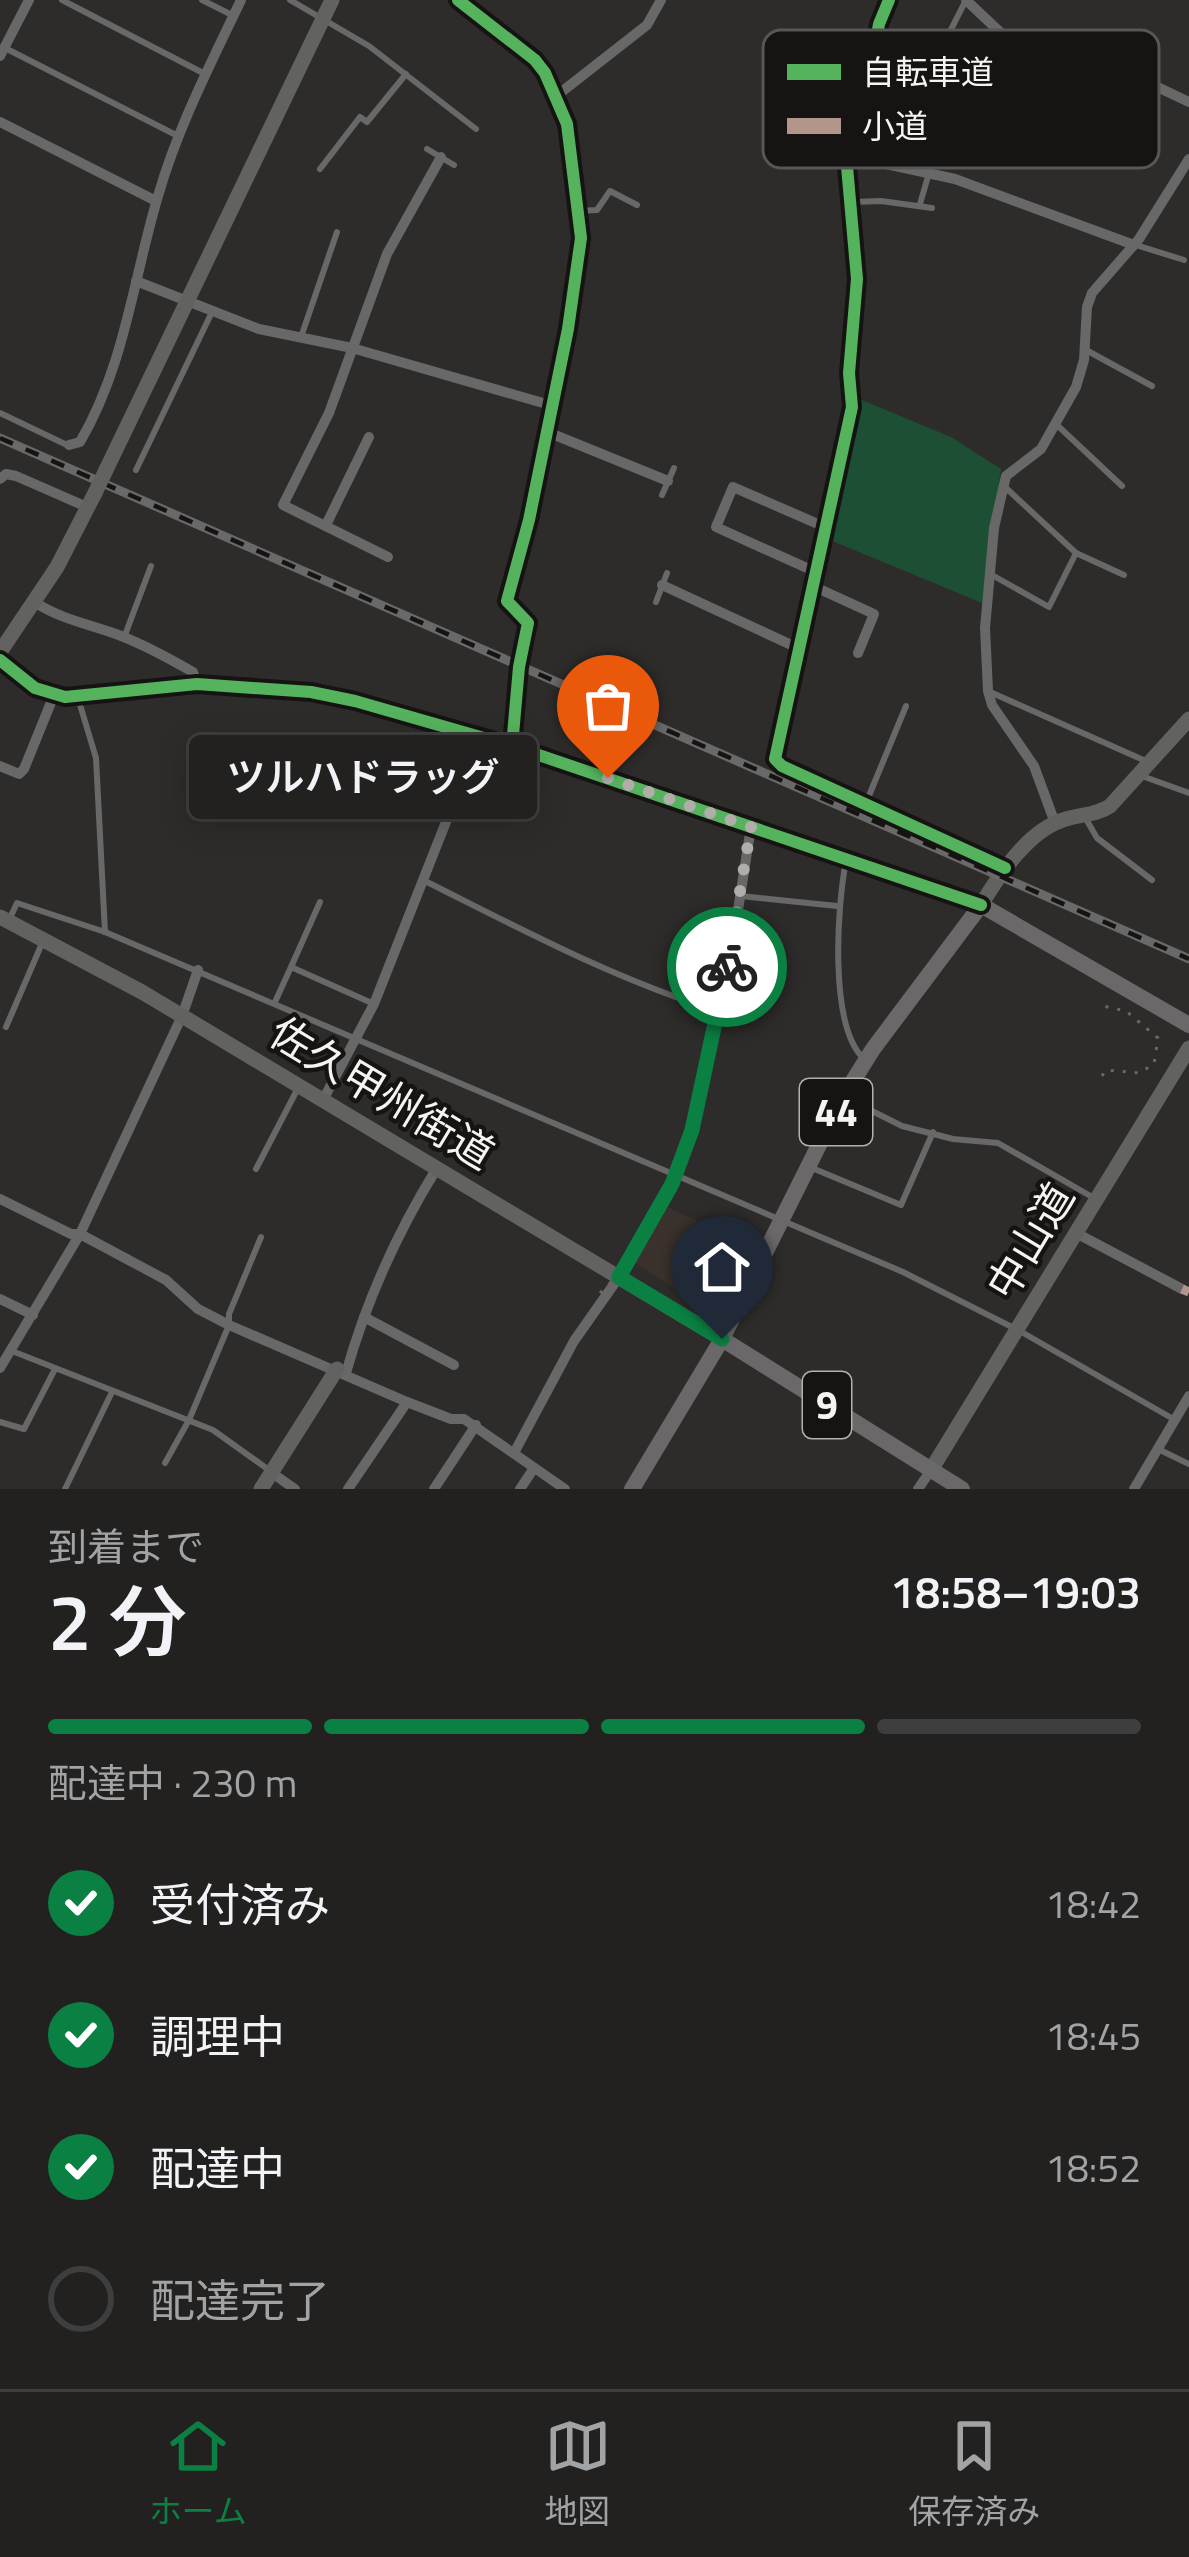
<!DOCTYPE html>
<html lang="ja">
<head>
<meta charset="utf-8">
<style>
  :root { --surface:#222120; --page:#2a2929; --text:#f1f3f6; --muted:#a2a3a5; --line:#3f3e3e; --accent:#0b8043 }
  body { margin:0; font-family:"Titillium Web","Noto Sans JP",sans-serif; background:var(--page); color:var(--text); height:100vh; display:flex; flex-direction:column; font-size:45px; white-space:nowrap }
  * { box-sizing:border-box; margin:0 }
  p { font-size:39px; color:var(--muted) }
  .icon { flex:none; width:66px; height:66px; fill:none; stroke:currentColor; stroke-width:2; stroke-linecap:round; stroke-linejoin:round }
  .map { position:relative; height:1489px; overflow:hidden }
  .details { display:flex; flex-direction:column; background:var(--surface); flex:1 }
  .details>* { flex:none }
  .pin { position:absolute; display:grid; place-items:center; width:102px; height:102px; color:#fff; margin:-123px -51px; border-radius:50% 50% 50% 0; rotate:-45deg; box-shadow:0 0 12px #0007 }
  .pin .icon { rotate:45deg }
  .courier { position:absolute; display:grid; place-items:center; width:120px; height:120px; margin:-60px; border:9px solid #0b8043; border-radius:50%; background:#fff; color:#222; box-shadow:0 3px 15px #0007 }
  .bubble { position:absolute; height:84px; border-radius:12px; background:var(--surface); box-shadow:0 6px 30px #0003,0 0 0 3px var(--line); font-size:39px; font-weight:600; line-height:84px; text-align:center }
  .overview em { font-style:normal; font-weight:600 }
  .overview div { display:flex; flex-direction:column-reverse }
  .overview { display:flex; align-items:center; justify-content:space-between; height:204px; padding:0 48px }
  h1 { font-size:78px; font-weight:600; line-height:90px }
  .bar { display:grid; grid-template-columns:repeat(4,1fr); gap:18px 12px; align-content:center; height:144px; padding:0 48px }
  .bar i { height:15px; border-radius:9px; background:var(--line) }
  .bar .selected { background:var(--accent) }
  .bar p { grid-column:span 4 }
  ol { padding:0 48px; list-style:none }
  li { display:flex; align-items:center; gap:36px; height:132px }
  li p { margin-inline-start:auto }
  li .icon { padding:12px; border-radius:50%; background:var(--accent); color:#fff; stroke-width:4 }
  li:last-child { color:var(--muted) }
  li i { width:66px; height:66px; border:6px solid var(--line); border-radius:50% }
  .dock { display:flex; justify-content:space-around; align-items:center; height:168px; border-top:3px solid var(--line); background:var(--surface); font-size:33px; color:var(--muted) }
  .dock a { display:grid; justify-items:center; gap:6px }
  .dock .selected { color:var(--accent) }
  .map>svg:first-child { display:block }
  .built { fill:#3a312c }
  .green { fill:#1c4f34 }
  .lines { fill:none; stroke-linecap:round; stroke-linejoin:round }
  .path { stroke:#6a6968; stroke-width:3; stroke-dasharray:3 9; stroke-linecap:butt }
  .lane { stroke:#696868; stroke-width:6 }
  .street { stroke:#696868; stroke-width:10 }
  .secondary { stroke:#626261; stroke-width:15 }
  .primary { stroke:#6a6868; stroke-width:16 }
  .rail-casing { stroke:#6a6969; stroke-width:9 }
  .rail { stroke:#161413; stroke-width:4.5; stroke-dasharray:14; stroke-linecap:butt }
  .path-bridge { stroke:#6a6968; stroke-width:3; stroke-dasharray:3 9; stroke-linecap:butt }
  .secondary-bridge { stroke:#626261; stroke-width:15 }
  .quiet { stroke:#b2968c; stroke-width:9; stroke-dasharray:18 9; stroke-linecap:butt }
  .cycleway-casing { stroke:#161413; stroke-width:20 }
  .cycleway { stroke:#56b35d; stroke-width:12 }
  .done { stroke:#b0adab; stroke-width:12; stroke-dasharray:0 21.6 }
  .route { stroke:#0b8043; stroke-width:15 }
  .labels { text-anchor:middle; stroke-width:9; stroke-linejoin:round; paint-order:stroke }
  .shield { fill:#161413; stroke:#b3b0ae; stroke-width:3 }
  .shield-label { font-size:39px; font-weight:bold; fill:#f6f3f1 }
  .street-label { font-size:42px; fill:#f6f3f1; stroke:#161413 }
  .key { fill:#161413; stroke:#595756; stroke-width:3 }
  .key-label { font-size:33px; fill:#f6f3f1 }
</style>
</head>
<body>
<div class="map">
<svg width="1189" height="1489" viewBox="0 0 1189 1489">
  <rect width="100%" height="100%" fill="#2e2c2a"/>
  <polygon class="built" points="665,1206 710,1227 715,1222 760,1247 722,1318 635,1263"/>
  <polygon class="green" points="857,398 951,437 1001,469 982,603 830,540"/>
  <g class="lines">
    <polyline class="path" points="1102,1076 1106,1070 1139,1073 1154,1064 1158,1038 1126,1011 1103,1006"/>
    <g class="lane">
      <polyline points="62,0 205,74"/>
      <polyline points="202,0 234,16"/>
      <polyline points="290,0 369,46 476,129"/>
      <polyline points="3,47 176,135"/>
      <polyline points="943,48 962,56"/>
      <polyline points="936,59 966,0"/>
      <polyline points="1010,127 1049,144 1096,67"/>
      <polyline points="1015,127 1024,105 1023,95 1041,52"/>
      <polyline points="427,149 454,165"/>
      <polyline points="320,169 360,117 367,122 406,74"/>
      <polyline points="853,202 881,201 932,208"/>
      <polyline points="920,204 929,173"/>
      <polyline points="578,211 597,210 610,191 637,205"/>
      <polyline points="1136,245 1184,260"/>
      <polyline points="301,337 337,232"/>
      <polyline points="1086,350 1152,386"/>
      <polyline points="0,413 67,445"/>
      <polyline points="1057,425 1122,486"/>
      <polyline points="136,470 212,312"/>
      <polyline points="1006,488 1076,553 1124,575"/>
      <polyline points="662,495 674,468"/>
      <polyline points="992,575 1049,607 1076,553"/>
      <polyline points="656,602 667,573"/>
      <polyline points="125,635 151,566"/>
      <polyline points="990,692 1148,762"/>
      <polyline points="78,698 96,758 105,932"/>
      <polyline points="1142,776 1189,793"/>
      <polyline points="866,803 906,706"/>
      <polyline points="1086,819 1097,838 1152,880"/>
      <path d="M846 861C837 907 829 1024 863 1058"/>
      <path d="M425 881C521 929 614 979 717 1011"/>
      <polyline points="741,896 837,906"/>
      <polyline points="320,902 291,967 374,1004"/>
      <polyline points="10,918 17,903 105,932 903,1272 1018,1330 1175,1420"/>
      <polyline points="275,1002 291,967"/>
      <polyline points="6,1027 43,941"/>
      <polyline points="848,1099 902,1126 953,1139 998,1143 1094,1198"/>
      <polyline points="812,1168 901,1205 933,1132"/>
      <polyline points="256,1169 297,1090"/>
      <polyline points="12,1351 213,1430 269,1470"/>
      <polyline points="0,1422 24,1429 55,1369"/>
      <polyline points="1160,1450 1189,1464"/>
      <polyline points="165,1463 189,1420 229,1325 229,1314 261,1237"/>
      <polyline points="65,1489 112,1392"/>
    </g>
    <g class="street">
      <polyline points="458,0 535,60 545,73 567,124 581,238 568,329 529,520 507,601 528,623 519,667 512,746"/>
      <polyline points="889,0 879,24 872,67 852,114 845,144 857,279 849,373 852,407 775,759 782,766 1005,868"/>
      <polyline points="966,0 1001,33 1033,51 1075,58 1149,83 1189,102"/>
      <polyline points="0,56 29,0"/>
      <polyline points="555,97 647,25 661,0"/>
      <polyline points="0,122 156,201"/>
      <polyline points="1049,144 1062,151"/>
      <polyline points="845,155 955,179 1134,245"/>
      <polyline points="136,281 259,329 352,348 550,405"/>
      <polyline points="545,431 668,481"/>
      <path d="M69 445 80 442C125 365 133 280 158 196 178 127 210 65 241 0"/>
      <polyline points="0,479 6,474 16,476 87,507"/>
      <polyline points="326,525 369,437"/>
      <polyline points="388,557 283,505 329,413 387,254 441,157"/>
      <polyline points="818,573 716,527 733,487 827,528"/>
      <polyline points="662,585 800,649"/>
      <polyline points="815,587 874,614 858,653"/>
      <path d="M36 603C61 619 88 624 116 634 143 644 168 658 193 672L197 684"/>
      <polyline points="0,766 19,774 24,769 54,695"/>
      <polyline points="1055,823 1034,766 992,705 988,691 985,628 994,528 1006,476 1041,449 1076,387 1084,360 1087,307 1092,293 1139,239 1189,159"/>
      <polyline points="323,1100 374,1004 480,736"/>
      <polyline points="0,1199 71,1234 80,1234 166,1280 198,1309 229,1325 407,1402 451,1419 464,1419 565,1489"/>
      <polyline points="1076,1233 1182,1289"/>
      <polyline points="0,1299 33,1315"/>
      <polyline points="364,1317 454,1365"/>
      <polyline points="0,1368 80,1234 182,1016 198,970"/>
      <path d="M346 1373C366 1302 398 1231 437 1168"/>
      <polyline points="514,1453 574,1341 619,1277 677,1173 700,1099 733,942 751,827"/>
      <polyline points="272,1473 295,1489"/>
      <polyline points="348,1489 407,1402"/>
      <polyline points="434,1489 476,1425"/>
      <polyline points="520,1489 534,1468"/>
      <polyline points="918,1489 931,1470"/>
      <polyline points="1134,1489 1189,1396"/>
    </g>
    <g class="secondary">
      <polyline points="106,470 332,0"/>
      <polyline points="0,652 57,567 95,493"/>
      <path d="M0 660 35 688 65 697 197 684 311 692 355 701 512 746 981 905C999 875 1028 831 1063 820 1080 814 1095 816 1110 806L1189 719"/>
      <polyline points="0,917 142,992 722,1339"/>
      <polyline points="931,1470 1189,1048"/>
      <polyline points="261,1489 337,1369"/>
    </g>
    <g class="primary">
      <polyline points="722,1339 962,1489"/>
      <polyline points="632,1489 722,1339 843,1097 873,1049 981,905 1189,1025"/>
    </g>
    <g class="rail-casing">
      <polyline id="rail" points="0,438 1189,959"/>
    </g>
    <use href="#rail" class="rail"/>
    <polyline class="path-bridge" points="600,1293 631,1263 640,1247"/>
    <polyline class="secondary-bridge" points="95,493 106,470"/>
    <polyline class="quiet" points="1182,1289 1189,1292"/>
    <g class="cycleway-casing">
      <g id="cycleway">
        <polyline points="458,0 535,60 545,73 567,124 581,238 568,329 529,520 507,601 528,623 519,667 512,746"/>
        <polyline points="889,0 879,24 872,67 852,114 845,144 857,279 849,373 852,407 775,759 782,766 1005,868"/>
        <polyline points="0,660 35,688 65,697 197,684 311,692 355,701 512,746 981,905"/>
      </g>
    </g>
    <use href="#cycleway" class="cycleway"/>
  </g>
  <g class="lines">
    <polyline class="done" points="608,778 751,827 727,967"/>
    <polyline class="route" points="722,1339 619,1277 672,1184 692,1130 727,967"/>
  </g>
  <g class="labels">
    <g class="shield">
      <rect x="800" y="1079" width="72" height="66" rx="9"/>
      <rect x="803" y="1372" width="48" height="66" rx="9"/>
    </g>
    <g class="shield-label">
      <text x="836" y="1126">44</text>
      <text x="827" y="1419">9</text>
    </g>
    <g class="street-label">
      <text transform="translate(382 1093) rotate(31)" y="15">佐久甲州街道</text>
      <text transform="translate(1030 1241) rotate(-59)" y="15">中山道</text>
    </g>
  </g>
  <rect x="763" y="30" width="396" height="138" rx="18" class="key"/>
  <rect x="787" y="64" width="54" height="16" fill="#56b35d"/>
  <rect x="787" y="118" width="54" height="16" fill="#b2968c"/>
  <g class="key-label">
    <text x="862" y="84">自転車道</text>
    <text x="862" y="138">小道</text>
  </g>
</svg>
<div class="pin" style="left:608px;top:778px;background:#ea580c"><svg class="icon" aria-label="bag" viewBox="0 0 24 24"><path d="M5 8h14l-1 12H6zM9 8a3 3 0 0 1 6 0"/></svg></div>
<div class="pin" style="left:722px;top:1339px;background:#1f2937"><svg class="icon" aria-label="home" viewBox="0 0 24 24"><path d="M3 11l9-7 9 7M6 9v11h12V9"/></svg></div>
<div class="courier" style="left:727px;top:967px"><svg class="icon" aria-label="bike" viewBox="0 0 24 24"><circle cx="6" cy="16" r="4"/><circle cx="18" cy="16" r="4"/><path d="M6 16l4-8h5l3 8M10 8l3 8H6M13 5h3"/></svg></div>
<div class="bubble" style="left:189px;top:735px;width:348px">ツルハドラッグ</div>
</div>
<section class="details">
<div class="overview"><div><h1>2 分</h1><p>到着まで</p></div><em>18:58–19:03</em></div>
<div class="bar"><i class="selected"></i><i class="selected"></i><i class="selected"></i><i></i><p>配達中 · 230 m</p></div>
<ol>
<li><svg class="icon" aria-label="check" viewBox="0 0 24 24"><path d="M5 12l5 5 9-10"/></svg>受付済み<p>18:42</p></li>
<li><svg class="icon" aria-label="check" viewBox="0 0 24 24"><path d="M5 12l5 5 9-10"/></svg>調理中<p>18:45</p></li>
<li><svg class="icon" aria-label="check" viewBox="0 0 24 24"><path d="M5 12l5 5 9-10"/></svg>配達中<p>18:52</p></li>
<li><i></i>配達完了</li>
</ol>
</section>
<nav class="dock">
<a class="selected"><svg class="icon" aria-label="home" viewBox="0 0 24 24"><path d="M3 11l9-7 9 7M6 9v11h12V9"/></svg>ホーム</a>
<a><svg class="icon" aria-label="map" viewBox="0 0 24 24"><path d="M3 6l6-2 6 2 6-2v14l-6 2-6-2-6 2zM9 4v14M15 6v14"/></svg>地図</a>
<a><svg class="icon" aria-label="saved" viewBox="0 0 24 24"><path d="M7 4h10v16l-5-4-5 4z"/></svg>保存済み</a>
</nav>
</body>
</html>
